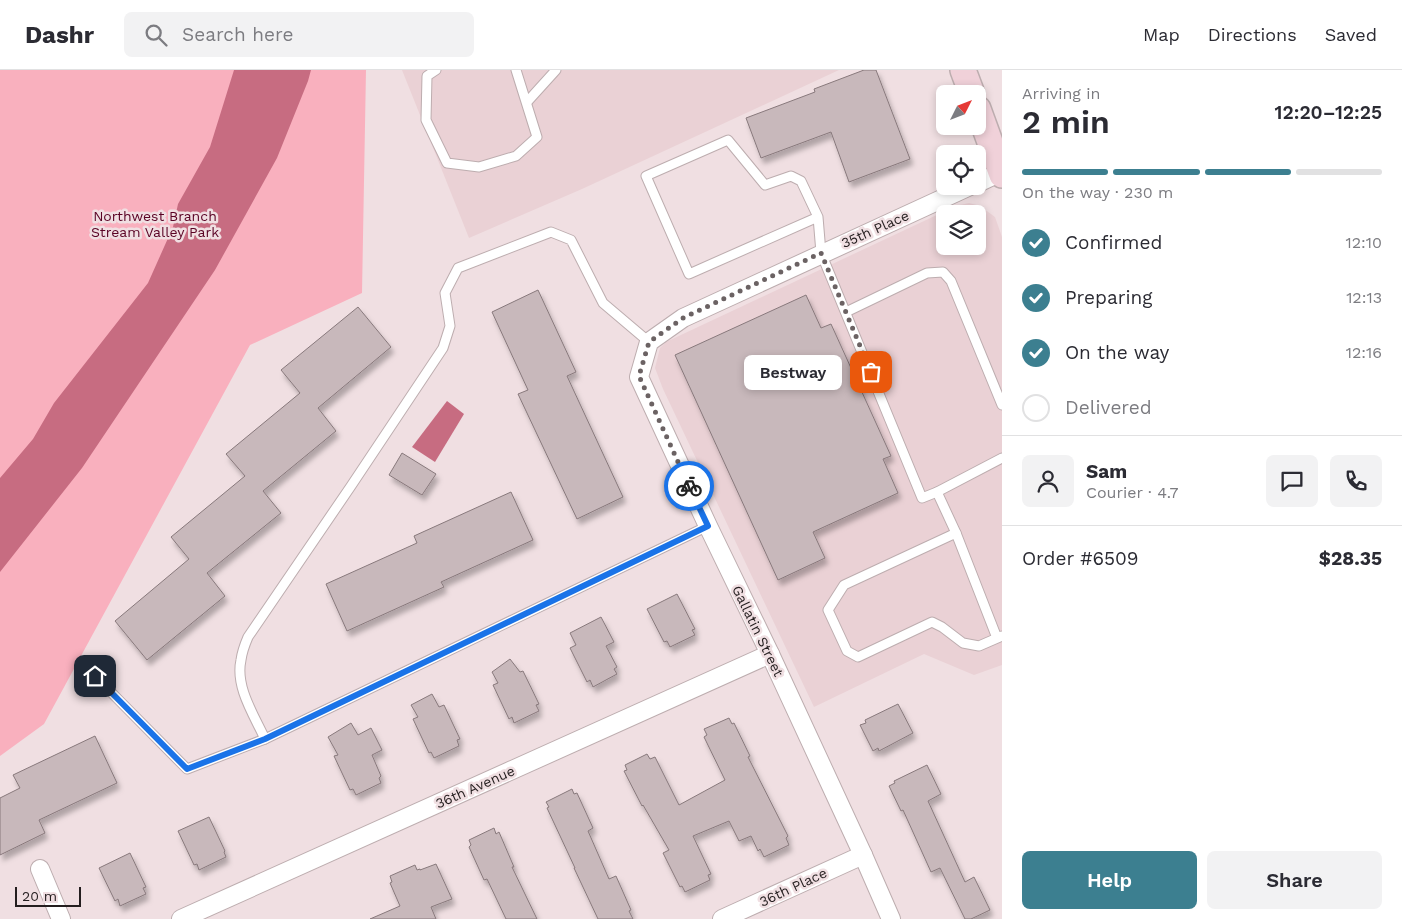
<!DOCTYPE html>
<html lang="en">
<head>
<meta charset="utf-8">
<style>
  :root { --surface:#fff; --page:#f2f2f3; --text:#2b2b33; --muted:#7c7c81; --line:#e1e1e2; --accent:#3c7f90 }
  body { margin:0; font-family:"Work Sans",sans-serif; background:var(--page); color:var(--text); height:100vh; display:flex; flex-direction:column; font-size:19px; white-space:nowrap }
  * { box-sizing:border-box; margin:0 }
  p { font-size:16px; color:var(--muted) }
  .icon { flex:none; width:28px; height:28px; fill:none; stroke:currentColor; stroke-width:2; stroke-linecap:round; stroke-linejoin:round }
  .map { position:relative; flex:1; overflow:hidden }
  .sheet { display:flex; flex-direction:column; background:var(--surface); width:400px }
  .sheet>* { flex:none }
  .needle { width:32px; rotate:48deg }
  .fabs { position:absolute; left:936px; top:15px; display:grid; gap:10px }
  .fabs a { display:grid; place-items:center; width:50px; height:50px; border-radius:8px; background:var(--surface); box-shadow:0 2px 8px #0003; font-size:25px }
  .scale { position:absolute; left:15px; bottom:12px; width:66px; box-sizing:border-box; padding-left:5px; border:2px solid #241e1f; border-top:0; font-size:14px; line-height:18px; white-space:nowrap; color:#241e1f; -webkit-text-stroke:4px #f0dfe2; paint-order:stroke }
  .pin { position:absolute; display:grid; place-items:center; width:42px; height:42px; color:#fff; margin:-21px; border-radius:10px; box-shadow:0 2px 8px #0006 }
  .courier { position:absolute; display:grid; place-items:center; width:50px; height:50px; margin:-25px; border:4px solid #1a73e8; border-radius:50%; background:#fff; color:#222; box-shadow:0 1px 6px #0007 }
  .bubble { position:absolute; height:35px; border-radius:8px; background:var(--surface); box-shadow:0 2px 8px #0003; font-size:16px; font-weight:600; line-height:35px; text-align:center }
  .overview em { font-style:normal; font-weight:600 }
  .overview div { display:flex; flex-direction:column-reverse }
  .overview { display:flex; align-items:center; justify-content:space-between; height:85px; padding:0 20px }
  h1 { font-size:32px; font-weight:600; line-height:38px }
  .bar { display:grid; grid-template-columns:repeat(4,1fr); gap:8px 5px; align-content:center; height:60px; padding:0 20px }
  .bar i { height:6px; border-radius:4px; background:var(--line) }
  .bar .active { background:var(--accent) }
  .bar p { grid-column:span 4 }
  .line { display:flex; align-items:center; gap:12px; padding:0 20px; border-top:1px solid var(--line) }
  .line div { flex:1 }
  .round { display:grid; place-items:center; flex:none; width:52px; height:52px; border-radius:8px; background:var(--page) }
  ol { padding:0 20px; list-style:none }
  li { display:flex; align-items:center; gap:15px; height:55px }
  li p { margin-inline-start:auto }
  li .icon { padding:5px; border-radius:50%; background:var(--accent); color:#fff; stroke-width:4 }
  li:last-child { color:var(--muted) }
  li i { width:28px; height:28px; border:2px solid var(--line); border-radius:50% }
  .button { display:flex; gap:10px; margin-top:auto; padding:10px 20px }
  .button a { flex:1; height:58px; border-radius:8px; background:var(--accent); color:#fff; font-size:20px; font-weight:600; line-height:58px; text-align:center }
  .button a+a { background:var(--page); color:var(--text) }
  header { display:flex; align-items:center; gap:30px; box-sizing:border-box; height:70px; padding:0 25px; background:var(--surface); border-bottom:1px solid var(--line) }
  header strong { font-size:24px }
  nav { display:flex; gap:28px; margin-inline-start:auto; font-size:18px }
  .search { width:350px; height:45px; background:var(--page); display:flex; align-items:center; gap:12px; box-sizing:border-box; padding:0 18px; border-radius:8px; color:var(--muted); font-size:19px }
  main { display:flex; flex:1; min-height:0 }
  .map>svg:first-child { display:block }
  .built { fill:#ead1d5; fill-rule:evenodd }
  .green { fill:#f9b0be }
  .water { fill:#c76c81 }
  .building { fill:#c8b8bb; stroke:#88797c; filter:url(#shadow) }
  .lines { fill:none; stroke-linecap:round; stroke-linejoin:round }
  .lane-casing { stroke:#bdadaf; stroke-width:11 }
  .street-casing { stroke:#bdadaf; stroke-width:20 }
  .secondary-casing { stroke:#bdadaf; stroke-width:28 }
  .lane { stroke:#fff; stroke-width:9 }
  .street { stroke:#fff; stroke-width:18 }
  .secondary { stroke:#f0d1d9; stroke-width:25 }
  .done { stroke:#6b6263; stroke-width:5; stroke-dasharray:0 9 }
  .route { stroke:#1a73e8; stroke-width:6 }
  .labels { text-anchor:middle; stroke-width:5; stroke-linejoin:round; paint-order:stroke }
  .park-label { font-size:14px; fill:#5a0325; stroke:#f0dfe2 }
  .street-label { font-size:14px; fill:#241e1f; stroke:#f0dfe2 }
</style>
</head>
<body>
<header>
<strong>Dashr</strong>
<div class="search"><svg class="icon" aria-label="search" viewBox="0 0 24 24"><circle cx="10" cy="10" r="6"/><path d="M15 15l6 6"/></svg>Search here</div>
<nav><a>Map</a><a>Directions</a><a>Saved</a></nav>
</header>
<main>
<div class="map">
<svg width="1002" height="849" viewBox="0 0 1002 849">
  <defs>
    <filter id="shadow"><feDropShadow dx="3" dy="5.5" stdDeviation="2.5" flood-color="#0004"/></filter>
  </defs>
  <rect width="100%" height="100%" fill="#f0dfe2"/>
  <g class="built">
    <polygon points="402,0 839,0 582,119 469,168"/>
    <path d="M969 133 980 136 995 147 1002 167V595L974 605 924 584 814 637 663 319 655 298 660 278 666 272 956 136ZM945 144H978V176H945Z"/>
  </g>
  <polygon class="green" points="0,0 366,0 362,223 250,275 44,654 0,686"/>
  <g class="water">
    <polygon points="234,0 311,0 308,11 277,88 215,200 82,398 0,502 0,408 33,369 54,333 148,213 173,157 178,134 210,77"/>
    <polygon points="447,331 464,344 435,392 412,377"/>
  </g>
  <g class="building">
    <polygon points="864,0 876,0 910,89 849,112 831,62 761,88 746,48 815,22 814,19"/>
    <polygon points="538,220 576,302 567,306 623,427 577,449 518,324 528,320 492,242"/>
    <polygon points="806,225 821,258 831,254 891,386 883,389 898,423 813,462 825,488 778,510 675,285"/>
    <polygon points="358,237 391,277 318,338 336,361 263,421 281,443 207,503 225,526 147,590 115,551 189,489 171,467 245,406 226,384 300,323 281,300"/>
    <polygon points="402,383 436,404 422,425 389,405"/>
    <polygon points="511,422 533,470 441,512 444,517 347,561 326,514 417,473 414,466"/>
    <polygon points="677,524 695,559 692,560 695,565 670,577 667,571 664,572 647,539"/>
    <polygon points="601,547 614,572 606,576 617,597 614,599 617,604 593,617 590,610 587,612 570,578 576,575 570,563"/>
    <polygon points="510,589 520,602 523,601 539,634 536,635 539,641 514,653 512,647 509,649 493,615 498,613 492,602"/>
    <polygon points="432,624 439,637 444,635 460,669 457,670 459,676 434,688 431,682 429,683 413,649 418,647 411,635"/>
    <polygon points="898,634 913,663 879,681 878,678 873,681 860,655 866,653 865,650"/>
    <polygon points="729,648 732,654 734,653 750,686 748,687 788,766 786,768 789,775 764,787 760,779 758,781 751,766 739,771 729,751 693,766 711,804 708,805 710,810 685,822 682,816 680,817 663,783 669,780 643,735 642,736 624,701 627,700 625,695 647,684 650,689 655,687 679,735 725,710 704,667 707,665 704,659"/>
    <polygon points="351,653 358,665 371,658 382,680 372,685 381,706 379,708 381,713 356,725 353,719 350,720 334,686 338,685 328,667"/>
    <polygon points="95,666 117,713 39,750 45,763 0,785 0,728 20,718 13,705"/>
    <polygon points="927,695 941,724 928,731 965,812 974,807 990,840 971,849 965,849 940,798 931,802 903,740 901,741 889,716 895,713 894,711"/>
    <polygon points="572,719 574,724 577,723 593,758 588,761 609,809 616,806 631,840 629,841 633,849 598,849 574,798 575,798 547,738 549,737 546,732"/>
    <polygon points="209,747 225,781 224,782 226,787 199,800 197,794 194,795 178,761"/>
    <polygon points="494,758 496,764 499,762 514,797 512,797 537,849 506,849 487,809 484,810 469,777 471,775 469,770"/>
    <polygon points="130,783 146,817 143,818 146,824 120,836 118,829 115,831 99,798"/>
    <polygon points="436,794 452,829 431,837 436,849 370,849 400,836 390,813 392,812 390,806 415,795 417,800 420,799 420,800"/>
  </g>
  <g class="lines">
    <g class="lane-casing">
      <g id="lane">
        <polyline points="436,0 427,6 426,50 447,93 479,97 516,86 537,67 516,0"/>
        <polyline points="527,32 556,0"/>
        <polyline points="818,147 689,204 646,106 728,70 765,115 791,106 801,111 818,147 821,183 922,428 937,422 1002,388"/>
        <polyline points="846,242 927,203 943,202 951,211 1002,335"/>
        <polyline points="937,422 956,463"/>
        <polyline points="997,568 956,463 844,515 828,540 847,581 858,587 932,552 942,557 963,573 979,576 1002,566"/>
        <polyline points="95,606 187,699 265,669 708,456"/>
        <path d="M265 669C254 645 235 617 241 590 242 582 245 574 248 567L351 416 443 278 450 256 445 223 458 198 551 162 571 170 603 233 649 272"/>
      </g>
    </g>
    <g class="street-casing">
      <g id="street">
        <polyline points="978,113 1001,102"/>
        <polyline points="40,799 61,849"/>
        <polyline points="181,849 770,584"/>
        <polyline points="722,849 863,785"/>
        <polyline points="891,849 863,785 770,584 708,456 639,307 649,272 683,248 970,116"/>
      </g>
    </g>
    <g class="secondary-casing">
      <g id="secondary">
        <polyline points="963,0 972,24"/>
        <polyline points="978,39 1002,105"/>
      </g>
    </g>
    <use href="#lane" class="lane"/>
    <use href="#street" class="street"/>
    <use href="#secondary" class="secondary"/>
  </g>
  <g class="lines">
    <polyline class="done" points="689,416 639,306 649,272 683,248 821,183 871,302"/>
    <polyline class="route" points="95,606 187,699 265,669 708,456 689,416"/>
  </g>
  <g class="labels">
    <g class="park-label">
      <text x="155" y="151">Northwest Branch<tspan x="155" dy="16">Stream Valley Park</tspan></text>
    </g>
    <g class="street-label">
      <text transform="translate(875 159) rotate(-24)" y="5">35th Place</text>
      <text transform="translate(758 561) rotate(64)" y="5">Gallatin Street</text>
      <text transform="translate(475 717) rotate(-24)" y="5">36th Avenue</text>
      <text transform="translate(793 817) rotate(-25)" y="5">36th Place</text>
    </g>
  </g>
</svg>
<div class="fabs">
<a><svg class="needle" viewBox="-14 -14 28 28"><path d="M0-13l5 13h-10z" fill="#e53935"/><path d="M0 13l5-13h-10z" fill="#7c7c81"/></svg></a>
<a><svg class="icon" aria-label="locate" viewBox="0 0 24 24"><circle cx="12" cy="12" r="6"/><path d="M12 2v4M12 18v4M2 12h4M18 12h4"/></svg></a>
<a><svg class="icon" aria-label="layers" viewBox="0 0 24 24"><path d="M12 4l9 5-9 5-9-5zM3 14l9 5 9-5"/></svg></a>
</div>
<div class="scale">20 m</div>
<div class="pin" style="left:871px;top:302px;background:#ea580c"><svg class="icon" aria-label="bag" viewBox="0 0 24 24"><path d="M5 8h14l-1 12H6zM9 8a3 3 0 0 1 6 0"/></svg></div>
<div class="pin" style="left:95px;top:606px;background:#1f2937"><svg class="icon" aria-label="home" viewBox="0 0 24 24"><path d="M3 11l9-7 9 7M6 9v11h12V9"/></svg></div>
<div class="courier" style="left:689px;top:416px"><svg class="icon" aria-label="bike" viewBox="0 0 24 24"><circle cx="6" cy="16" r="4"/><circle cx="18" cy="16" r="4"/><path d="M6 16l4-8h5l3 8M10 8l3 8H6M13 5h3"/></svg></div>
<div class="bubble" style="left:744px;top:285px;width:98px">Bestway</div>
</div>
<section class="sheet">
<div class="overview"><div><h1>2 min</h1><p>Arriving in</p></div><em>12:20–12:25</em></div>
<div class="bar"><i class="active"></i><i class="active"></i><i class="active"></i><i></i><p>On the way · 230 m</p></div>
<ol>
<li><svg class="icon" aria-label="check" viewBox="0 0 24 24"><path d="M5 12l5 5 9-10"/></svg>Confirmed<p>12:10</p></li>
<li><svg class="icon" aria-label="check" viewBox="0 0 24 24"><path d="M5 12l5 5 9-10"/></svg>Preparing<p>12:13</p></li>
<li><svg class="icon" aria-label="check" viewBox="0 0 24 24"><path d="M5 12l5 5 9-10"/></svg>On the way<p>12:16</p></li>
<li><i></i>Delivered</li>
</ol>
<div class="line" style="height:90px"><a class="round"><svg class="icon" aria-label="person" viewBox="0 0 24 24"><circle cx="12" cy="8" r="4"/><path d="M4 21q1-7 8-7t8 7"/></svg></a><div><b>Sam</b><p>Courier · 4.7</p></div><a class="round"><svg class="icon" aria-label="chat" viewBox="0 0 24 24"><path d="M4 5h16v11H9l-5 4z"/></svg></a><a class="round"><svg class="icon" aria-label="phone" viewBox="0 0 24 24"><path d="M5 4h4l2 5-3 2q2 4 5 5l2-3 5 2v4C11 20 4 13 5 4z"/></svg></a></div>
<div class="line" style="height:65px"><div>Order #6509</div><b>$28.35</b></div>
<div class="button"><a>Help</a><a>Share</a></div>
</section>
</main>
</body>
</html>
